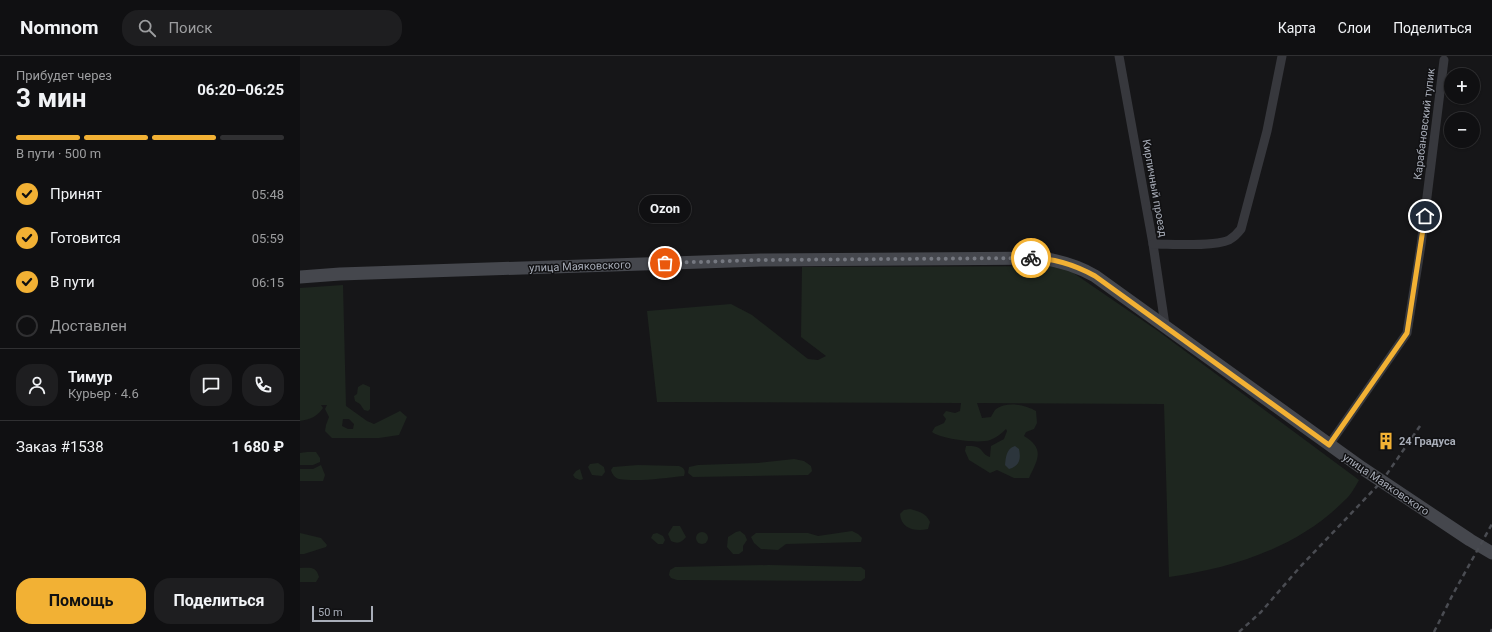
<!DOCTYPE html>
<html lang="ru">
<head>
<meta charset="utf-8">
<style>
  :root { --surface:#101012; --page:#1e1e20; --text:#f1f3f6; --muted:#9c9d9f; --line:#303032; --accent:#f2b134 }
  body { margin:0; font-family:Roboto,sans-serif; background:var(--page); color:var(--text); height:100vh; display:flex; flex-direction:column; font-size:15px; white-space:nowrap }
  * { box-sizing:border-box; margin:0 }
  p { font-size:13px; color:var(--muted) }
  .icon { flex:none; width:22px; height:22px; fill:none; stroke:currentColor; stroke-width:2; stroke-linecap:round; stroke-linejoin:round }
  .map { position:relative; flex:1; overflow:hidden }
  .drawer { display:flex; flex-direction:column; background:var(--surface); width:300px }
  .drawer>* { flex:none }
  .tools { position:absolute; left:1144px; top:12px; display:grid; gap:8px }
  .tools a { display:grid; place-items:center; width:36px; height:36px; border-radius:50%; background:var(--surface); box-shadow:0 1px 3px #0004,0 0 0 1px var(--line); font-size:20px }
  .scale { position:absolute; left:12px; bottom:10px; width:61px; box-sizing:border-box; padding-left:4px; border:2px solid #a8adb8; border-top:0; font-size:11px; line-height:14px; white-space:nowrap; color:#a8adb8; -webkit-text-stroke:3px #111113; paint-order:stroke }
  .pin { position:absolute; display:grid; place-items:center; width:34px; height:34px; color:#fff; margin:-17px; border:2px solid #fff; border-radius:50%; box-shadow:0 1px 4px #0007 }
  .courier { position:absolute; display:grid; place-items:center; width:40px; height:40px; margin:-20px; border:3px solid #f2b134; border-radius:50%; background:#fff; color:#222; box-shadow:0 1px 5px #0007 }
  .bubble { position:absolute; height:28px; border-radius:14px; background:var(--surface); box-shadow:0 1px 3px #0004,0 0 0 1px var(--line); font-size:13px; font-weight:700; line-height:28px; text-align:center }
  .head em { font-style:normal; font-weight:700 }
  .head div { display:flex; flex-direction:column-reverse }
  .head { display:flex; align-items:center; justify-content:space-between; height:68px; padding:0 16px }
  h1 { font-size:26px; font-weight:700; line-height:30px }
  .bar { display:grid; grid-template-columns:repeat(4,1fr); gap:6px 4px; align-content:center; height:48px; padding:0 16px }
  .bar i { height:5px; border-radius:3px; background:var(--line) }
  .bar .selected { background:var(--accent) }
  .bar p { grid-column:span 4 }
  .line { display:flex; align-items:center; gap:10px; padding:0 16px; border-top:1px solid var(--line) }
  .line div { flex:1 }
  .round { display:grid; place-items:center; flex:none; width:42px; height:42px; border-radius:16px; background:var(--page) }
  ol { padding:0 16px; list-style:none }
  li { display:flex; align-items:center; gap:12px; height:44px }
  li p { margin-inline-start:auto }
  li .icon { padding:4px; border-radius:50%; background:var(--accent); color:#111; stroke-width:4 }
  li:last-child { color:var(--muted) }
  li i { width:22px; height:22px; border:2px solid var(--line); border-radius:50% }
  .primary-button { display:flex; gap:8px; margin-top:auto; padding:8px 16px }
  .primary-button a { flex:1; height:46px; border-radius:16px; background:var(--accent); color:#111; font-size:16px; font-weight:700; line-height:46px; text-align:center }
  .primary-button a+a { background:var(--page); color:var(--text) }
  header { display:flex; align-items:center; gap:24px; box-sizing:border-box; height:56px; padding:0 20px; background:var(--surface); border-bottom:1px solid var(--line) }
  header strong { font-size:19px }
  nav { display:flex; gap:22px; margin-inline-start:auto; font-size:14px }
  .search { width:280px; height:36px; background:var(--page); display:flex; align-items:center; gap:10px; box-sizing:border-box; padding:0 14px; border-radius:16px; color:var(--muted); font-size:15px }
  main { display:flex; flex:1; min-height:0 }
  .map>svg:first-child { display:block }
  .green { fill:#1e261f; fill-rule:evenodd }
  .water { fill:#2c353c }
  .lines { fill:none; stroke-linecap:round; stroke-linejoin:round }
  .street { stroke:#37383d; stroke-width:9 }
  .secondary { stroke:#45474d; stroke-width:13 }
  .rail { stroke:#4a4c52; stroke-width:2.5; stroke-dasharray:5 4; stroke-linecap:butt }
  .done { stroke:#757880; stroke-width:4; stroke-dasharray:0 7.2 }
  .route { stroke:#f2b134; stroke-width:5 }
  .labels { text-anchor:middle; stroke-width:3; stroke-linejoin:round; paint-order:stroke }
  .street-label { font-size:11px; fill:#a8adb8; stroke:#111113 }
  .poi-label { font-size:11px; font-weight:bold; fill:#a8adb8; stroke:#111113; text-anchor:start }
</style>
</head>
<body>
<header>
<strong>Nomnom</strong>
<div class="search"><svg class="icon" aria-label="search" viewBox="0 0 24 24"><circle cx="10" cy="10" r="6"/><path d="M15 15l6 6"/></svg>Поиск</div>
<nav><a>Карта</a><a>Слои</a><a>Поделиться</a></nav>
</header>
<main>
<section class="drawer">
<div class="head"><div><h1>3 мин</h1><p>Прибудет через</p></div><em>06:20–06:25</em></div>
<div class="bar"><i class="selected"></i><i class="selected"></i><i class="selected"></i><i></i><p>В пути · 500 m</p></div>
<ol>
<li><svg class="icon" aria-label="check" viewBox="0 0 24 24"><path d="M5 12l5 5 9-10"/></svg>Принят<p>05:48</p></li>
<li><svg class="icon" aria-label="check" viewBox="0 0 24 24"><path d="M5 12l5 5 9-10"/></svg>Готовится<p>05:59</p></li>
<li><svg class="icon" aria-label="check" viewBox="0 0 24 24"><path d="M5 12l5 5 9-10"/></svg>В пути<p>06:15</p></li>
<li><i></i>Доставлен</li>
</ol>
<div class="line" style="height:72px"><a class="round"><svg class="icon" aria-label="person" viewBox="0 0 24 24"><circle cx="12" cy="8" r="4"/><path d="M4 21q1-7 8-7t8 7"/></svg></a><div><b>Тимур</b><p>Курьер · 4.6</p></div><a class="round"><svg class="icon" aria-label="chat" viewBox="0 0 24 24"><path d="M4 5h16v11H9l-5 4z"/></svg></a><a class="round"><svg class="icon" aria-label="phone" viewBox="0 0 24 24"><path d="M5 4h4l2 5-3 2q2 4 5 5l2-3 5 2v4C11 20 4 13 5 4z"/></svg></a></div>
<div class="line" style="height:52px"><div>Заказ #1538</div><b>1 680 ₽</b></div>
<div class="primary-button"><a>Помощь</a><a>Поделиться</a></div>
</section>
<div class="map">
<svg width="1192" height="576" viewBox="0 0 1192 576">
  <rect width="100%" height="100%" fill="#161618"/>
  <g class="green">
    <path d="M750 210 772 216 858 275 1059 424C1055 431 1051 439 1045 444 999 491 933 512 869 521L864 348 677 347 682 362 691 361C692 359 694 355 696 353 707 345 726 349 736 355L737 367 734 373 726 376 724 380C745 393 738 403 729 422H714L697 414 690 417 669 404 665 395 666 390C685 389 679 397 690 401L691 390 704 383 707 375 706 373C702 377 696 382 690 384 679 388 641 383 632 376L635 371 644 367 646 363 643 359 646 355 655 357 660 355 661 347 357 346 347 255 431 248 452 259 508 303 518 304 526 300 501 281 502 211Z"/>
    <path d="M43 229 46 350 67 365 74 368 100 355 107 361 99 379 79 382H32L25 375 26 369 29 361 25 353 27 349H21L23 352C17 361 10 363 0 365V232ZM43 363H49L54 368 53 373H48L42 370Z"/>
    <polygon points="63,328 70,331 70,353 68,355 64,354 60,348 55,345 54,340 57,338 58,331"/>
    <polygon points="7,396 16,396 20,402 20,406 13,409 0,409 0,397"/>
    <polygon points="494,403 504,405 511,410 512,415 508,419 393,421 388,417 389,411 398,409 458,407"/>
    <polygon points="298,407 304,411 305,416 302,420 292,419 288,411 290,408"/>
    <polygon points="21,409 25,419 23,425 0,425 0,413 13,413"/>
    <path d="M338 409 379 410C384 412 386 414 384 420 365 422 338 426 319 423 315 422 312 418 311 414L313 411Z"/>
    <polygon points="280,413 283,423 280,424 275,422 273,419 276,415"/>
    <path d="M610 453C620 456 626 457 630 466L628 473C616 476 601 473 600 458L604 454Z"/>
    <path d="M373 470H380L386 481C381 487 378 488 371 485L368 478Z"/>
    <polygon points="440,475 445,479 447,484 443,490 443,495 439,498 433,498 427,491 428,481 436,476"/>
    <polygon points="552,475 558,478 562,482 561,486 486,488 478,494 461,493 454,487 451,481 456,477 508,477 518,480"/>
    <circle cx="402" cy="482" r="6"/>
    <polygon points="0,477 21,482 27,489 26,491 4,498 0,498"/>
    <polygon points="357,477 363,480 365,484 363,488 358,488 351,482 353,478"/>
    <polygon points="469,509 561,511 565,514 565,522 561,525 377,524 371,522 369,519 370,514 375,511"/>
    <path d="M0 512C10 512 16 510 19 521L16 526H0Z"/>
  </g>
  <path class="water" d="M715 390 719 393C721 403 720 410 709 413L705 409C706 401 706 393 715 390Z"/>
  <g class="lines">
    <g class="street">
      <polyline points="819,0 853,188 865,269"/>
      <path d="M853 188C871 188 914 191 929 184 934 181 938 177 941 173L967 75 982 0"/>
      <polyline points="1029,389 1107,277 1121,189 1144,4"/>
    </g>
    <path class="secondary" d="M0 221 40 218 461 204 741 202C761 205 778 210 795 220L1062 412 1170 484 1192 497"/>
    <g class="rail">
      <polyline points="939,576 961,556 1000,511 1082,425 1120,370"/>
      <polyline points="1134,576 1153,538 1192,468"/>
      <polyline points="1191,576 1192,573"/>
    </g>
  </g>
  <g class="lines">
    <polyline class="done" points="365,207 461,204 731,202"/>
    <path class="route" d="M731 202C754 202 775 209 795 220L1029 389 1107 277 1125 160"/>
  </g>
  <defs>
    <g id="building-bare" transform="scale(1.38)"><path d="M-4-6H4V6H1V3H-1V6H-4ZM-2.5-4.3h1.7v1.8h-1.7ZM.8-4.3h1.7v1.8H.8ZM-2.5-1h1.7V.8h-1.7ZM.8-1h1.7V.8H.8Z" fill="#f2b134" stroke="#111113" stroke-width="2.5" paint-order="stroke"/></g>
  </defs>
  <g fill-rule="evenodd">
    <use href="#building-bare" x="1086" y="385"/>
  </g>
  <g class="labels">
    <g class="street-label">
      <text transform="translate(1124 68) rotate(-83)" y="4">Карабановский тупик</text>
      <text transform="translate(855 132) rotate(80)" y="4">Кирпичный проезд</text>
      <text transform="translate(280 210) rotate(-2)" y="4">улица Маяковского</text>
      <text transform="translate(1086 428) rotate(34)" y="4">улица Маяковского</text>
    </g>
    <g class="poi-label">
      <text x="1099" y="389">24 Градуса</text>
    </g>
  </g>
</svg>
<div class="tools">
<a>+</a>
<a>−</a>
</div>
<div class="scale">50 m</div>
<div class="pin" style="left:365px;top:207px;background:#ea580c"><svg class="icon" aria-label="bag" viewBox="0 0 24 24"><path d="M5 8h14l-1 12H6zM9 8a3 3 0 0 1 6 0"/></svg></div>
<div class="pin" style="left:1125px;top:160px;background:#1f2937"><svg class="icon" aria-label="home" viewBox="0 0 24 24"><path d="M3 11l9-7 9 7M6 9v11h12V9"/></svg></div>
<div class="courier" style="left:731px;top:202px"><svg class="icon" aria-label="bike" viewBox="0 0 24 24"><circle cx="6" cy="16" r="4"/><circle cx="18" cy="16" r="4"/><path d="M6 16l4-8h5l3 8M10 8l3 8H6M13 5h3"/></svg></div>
<div class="bubble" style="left:339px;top:139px;width:52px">Ozon</div>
</div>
</main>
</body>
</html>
